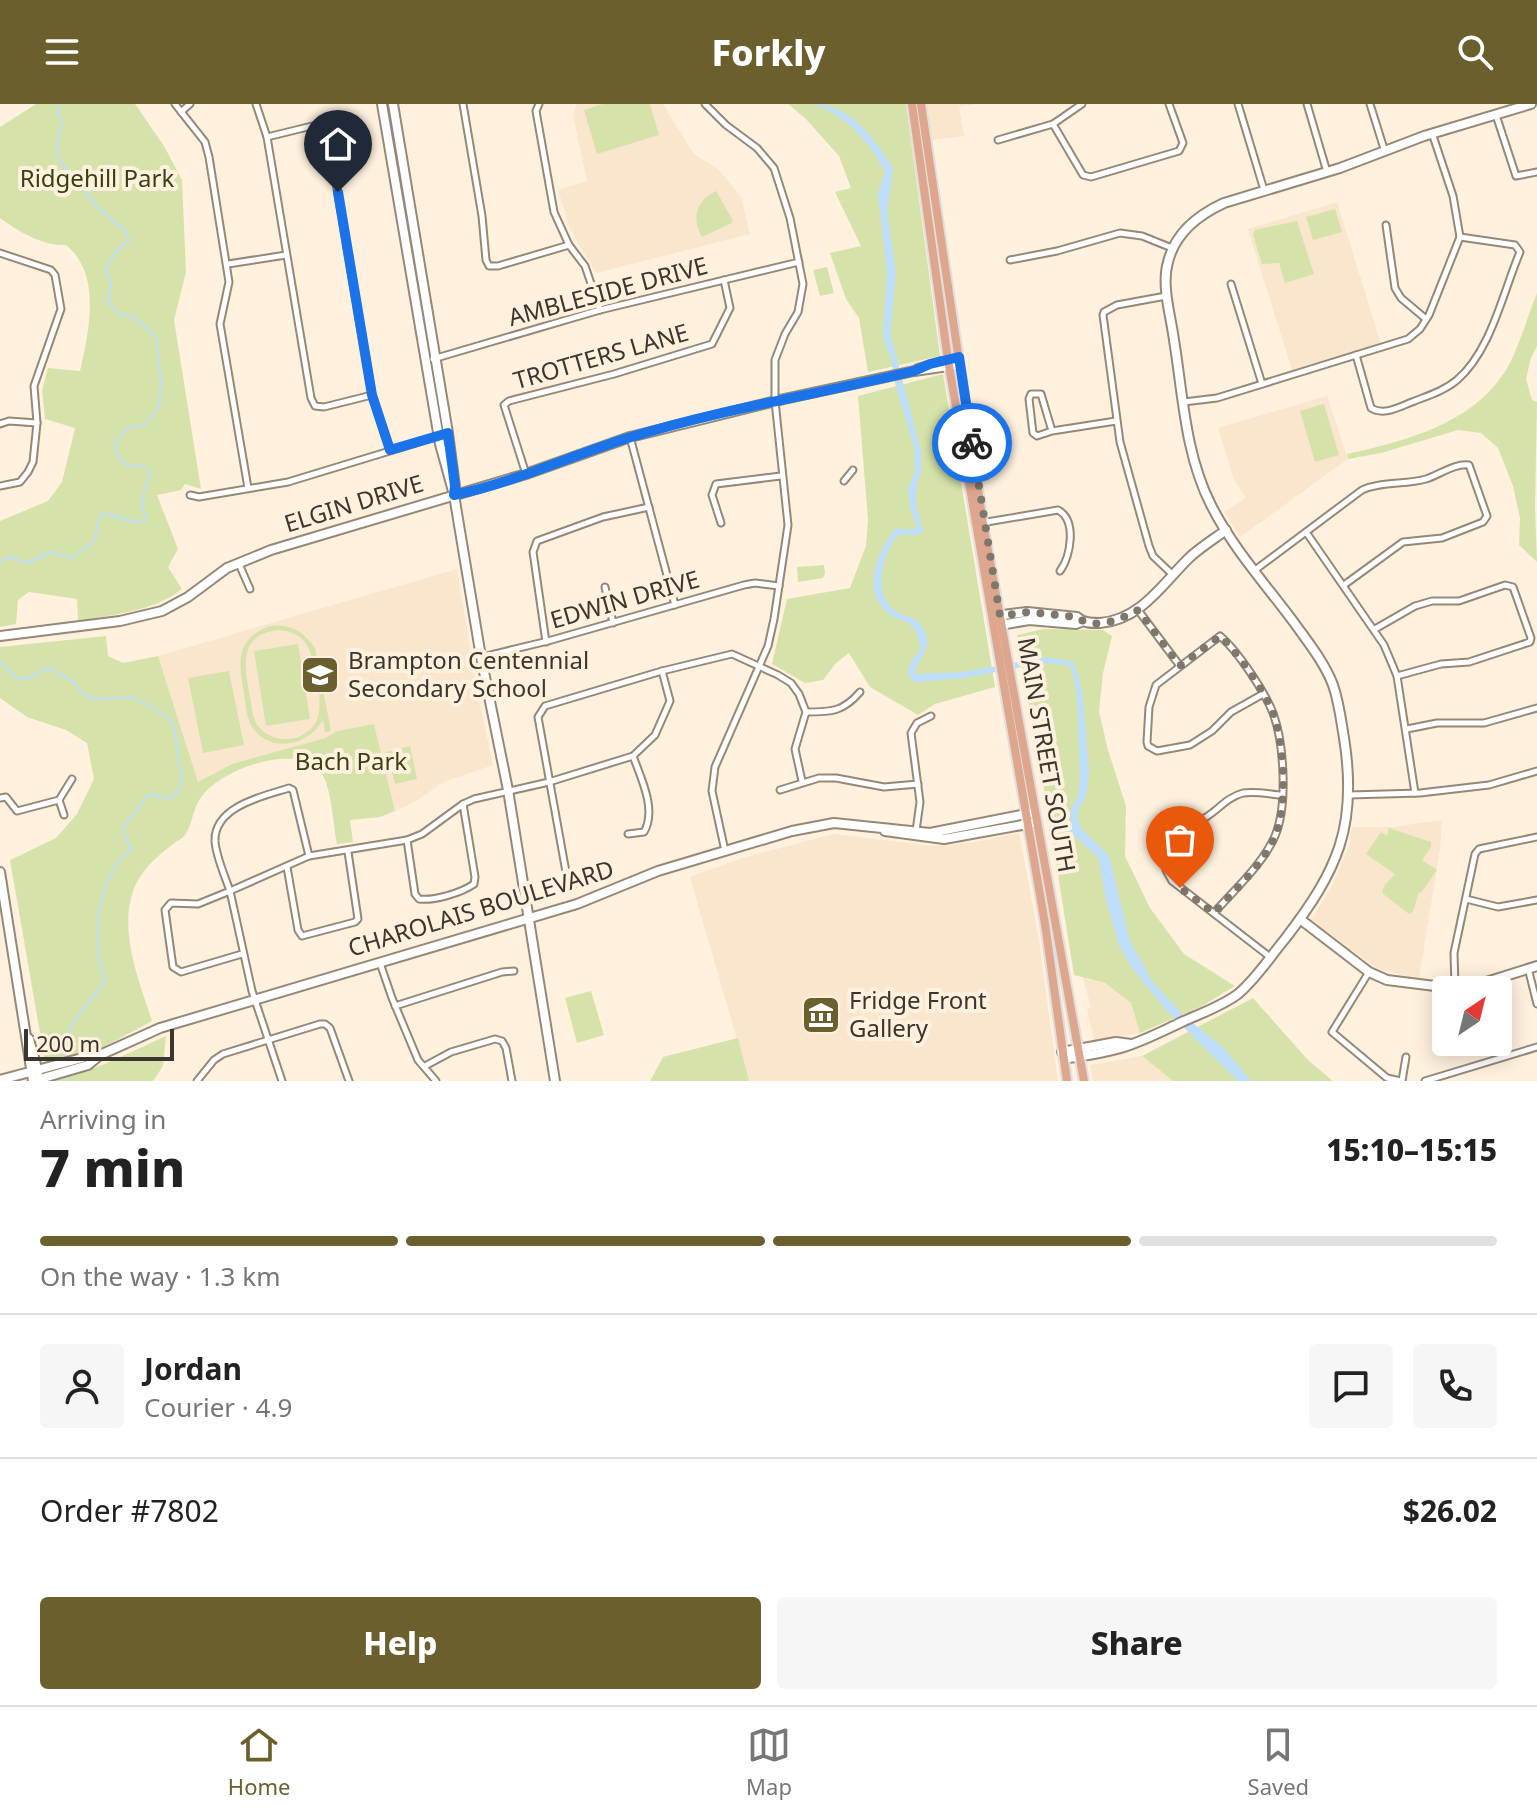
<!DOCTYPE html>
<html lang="en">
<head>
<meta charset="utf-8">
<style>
  :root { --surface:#fff; --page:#f6f6f6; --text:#222; --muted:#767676; --line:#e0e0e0; --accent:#6b602d }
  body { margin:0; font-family:"Noto Sans",sans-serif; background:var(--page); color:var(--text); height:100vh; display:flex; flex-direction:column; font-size:30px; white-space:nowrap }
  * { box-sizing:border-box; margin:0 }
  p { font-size:26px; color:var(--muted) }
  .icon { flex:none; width:44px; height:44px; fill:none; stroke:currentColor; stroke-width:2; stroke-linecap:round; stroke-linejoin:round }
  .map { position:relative; height:977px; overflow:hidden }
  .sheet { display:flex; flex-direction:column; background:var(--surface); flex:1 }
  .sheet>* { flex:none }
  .needle { width:52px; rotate:35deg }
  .fabs { position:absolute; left:1432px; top:872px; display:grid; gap:16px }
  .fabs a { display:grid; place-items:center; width:80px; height:80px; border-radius:8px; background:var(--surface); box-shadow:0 4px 20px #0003; font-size:40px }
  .scale { position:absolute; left:24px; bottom:20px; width:150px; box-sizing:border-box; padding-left:8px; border:4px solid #3c362f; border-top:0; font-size:22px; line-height:28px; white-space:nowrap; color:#3c362f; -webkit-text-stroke:6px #fff1de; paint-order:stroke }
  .pin { position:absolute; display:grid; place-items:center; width:68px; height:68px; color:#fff; margin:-82px -34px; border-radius:50% 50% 50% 0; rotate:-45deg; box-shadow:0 0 8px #0007 }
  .pin .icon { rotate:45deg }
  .courier { position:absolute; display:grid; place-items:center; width:80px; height:80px; margin:-40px; border:6px solid #1a73e8; border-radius:50%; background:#fff; color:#222; box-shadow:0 2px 10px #0007 }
  .head em { font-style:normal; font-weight:800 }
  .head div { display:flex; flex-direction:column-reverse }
  .head { display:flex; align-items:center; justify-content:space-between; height:136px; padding:0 40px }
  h1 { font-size:52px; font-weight:800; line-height:60px }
  .bar { display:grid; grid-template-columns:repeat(4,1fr); gap:12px 8px; align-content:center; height:96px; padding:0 40px }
  .bar i { height:10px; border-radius:6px; background:var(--line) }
  .bar .current { background:var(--accent) }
  .bar p { grid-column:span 4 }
  .line { display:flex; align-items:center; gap:20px; padding:0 40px; border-top:2px solid var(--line) }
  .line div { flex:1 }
  .round { display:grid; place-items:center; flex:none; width:84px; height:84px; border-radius:8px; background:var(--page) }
  .cta { display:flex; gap:16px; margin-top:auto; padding:16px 40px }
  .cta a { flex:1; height:92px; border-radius:8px; background:var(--accent); color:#fff; font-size:32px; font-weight:800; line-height:92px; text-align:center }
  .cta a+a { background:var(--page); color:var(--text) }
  header { display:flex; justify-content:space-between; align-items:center; height:104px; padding:0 40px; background:var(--accent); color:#fff; font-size:36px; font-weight:800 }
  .dock { display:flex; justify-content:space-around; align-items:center; height:112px; border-top:2px solid var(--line); background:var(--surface); font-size:22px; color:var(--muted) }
  .dock a { display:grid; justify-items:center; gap:4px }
  .dock .current { color:var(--accent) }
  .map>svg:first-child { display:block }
  .built { fill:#f9e6cd }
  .green { fill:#d5e3aa; fill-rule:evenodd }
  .water { fill:#beddfa }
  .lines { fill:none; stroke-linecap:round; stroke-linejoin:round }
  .stream { stroke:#beddfa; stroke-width:2 }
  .street-casing { stroke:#958876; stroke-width:9 }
  .secondary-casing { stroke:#958876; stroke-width:12 }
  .primary-casing { stroke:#e0dfde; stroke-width:12 }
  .street { stroke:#fff; stroke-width:5 }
  .secondary { stroke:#fff; stroke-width:8 }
  .primary { stroke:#dda68d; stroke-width:8 }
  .done { stroke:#80776c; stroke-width:8; stroke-dasharray:0 14.4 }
  .route { stroke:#1a73e8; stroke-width:10 }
  .labels { text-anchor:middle; stroke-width:8; stroke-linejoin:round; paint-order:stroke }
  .park-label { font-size:24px; fill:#384112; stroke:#fff1de }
  .street-label { font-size:24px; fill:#3c362f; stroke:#fff1de }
  .poi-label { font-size:24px; fill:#3c362f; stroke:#fff1de; text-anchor:start }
</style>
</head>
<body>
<header><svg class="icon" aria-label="menu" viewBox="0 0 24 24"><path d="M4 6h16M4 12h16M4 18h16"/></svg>Forkly<svg class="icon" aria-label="search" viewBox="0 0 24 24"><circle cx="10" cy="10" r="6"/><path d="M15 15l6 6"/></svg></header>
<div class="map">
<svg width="1537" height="977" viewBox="0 0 1537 977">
  <rect width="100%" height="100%" fill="#fff1de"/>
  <g class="built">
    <polygon points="577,0 663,0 694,50 719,66 741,93 750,130 596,169 570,125 558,86 587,77 573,12"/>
    <polygon points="927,0 976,0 959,3 964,32 932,36"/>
    <polygon points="1337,98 1381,240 1292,266 1248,125"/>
    <polygon points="1327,292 1348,355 1240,433 1224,408 1246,394 1234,376 1218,324"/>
    <polygon points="457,465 478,591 493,661 444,678 413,699 395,707 374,620 337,627 325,634 232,660 198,679 158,552"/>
    <polygon points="1442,716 1440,745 1419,875 1378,865 1311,816 1331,784 1341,761 1349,743 1352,723 1393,723"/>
    <polygon points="1019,729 1038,830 1058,977 749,977 690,773 742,754 834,730 931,742 971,739"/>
    <polygon points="1083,874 1104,879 1131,899 1140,929 1094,938 1087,905 1091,903"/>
    <polygon points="1142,952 1173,977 1093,977 1090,961"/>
  </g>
  <g class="green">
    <path d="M36 0H135L164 42 182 76 186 168 174 216 201 385 185 380 181 386 157 391 178 445 168 463 182 485C155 507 112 511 78 517L77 495 29 488 18 496 16 520 0 523V417L48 397 62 378 75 324 45 315 42 286 48 264 80 267C89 227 102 170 66 141 43 142 19 128 0 114V23Z"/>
    <polygon points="603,0 650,0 659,31 597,50 584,6"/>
    <polygon points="788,0 906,0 940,252 868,268 859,214 846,195 830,149 861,142 835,88 851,84 839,52 806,15"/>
    <path d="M716 87 732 115V119L702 133C691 114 696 97 716 87Z"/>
    <polygon points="1335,105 1342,128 1313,136 1306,113"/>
    <polygon points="1297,117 1314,170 1285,179 1279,159 1262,160 1253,131 1255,126"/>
    <polygon points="827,163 834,189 820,192 813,166"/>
    <path d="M1537 189V242L1531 254 1526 275 1532 296 1537 298 1535 404 1537 458 1519 441 1520 414 1513 382 1498 344 1481 329 1458 326 1381 349 1348 355 1347 350C1404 337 1470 321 1504 269 1518 248 1527 213 1537 189Z"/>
    <polygon points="943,270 995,583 935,600 918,611 870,583 849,549 836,559 823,576 805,579 772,560 787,495 850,484 866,442 868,416 858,292"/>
    <polygon points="1324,300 1339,351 1315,358 1300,307"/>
    <polygon points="824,461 825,470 823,474 798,478 797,463"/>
    <path d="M269 522C289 519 304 527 315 544L331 627 325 628 323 616C308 643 268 650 251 621 246 612 246 600 244 590 239 559 234 537 269 522ZM279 526C288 527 296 529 302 535 316 548 325 601 316 618 304 639 273 641 258 622 252 614 252 603 250 593 244 562 238 530 279 526Z"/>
    <polygon points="1043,525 1103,526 1112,532 1103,569 1099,608 1108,646 1126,702 1125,752 1150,804 1184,850 1235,882 1202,902 1140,929 1131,899 1105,879 1074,871 1049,714 1017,531"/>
    <path d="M106 532 108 552 123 559 158 552 198 678 232 660 325 634 337 627 374 620 395 707 380 713 350 716 353 738 337 740C333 722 332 683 321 669 298 637 223 665 203 691 193 702 193 718 186 730 183 734 176 738 172 741 155 754 141 766 133 787 119 829 139 876 152 917L100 945 45 958 10 756 56 734 77 710 94 675 87 639 66 626 27 613 0 594V543Z"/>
    <polygon points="298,540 310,615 266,622 254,547"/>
    <polygon points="229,567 244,641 203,649 188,574"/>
    <polygon points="410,642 417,675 395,680 387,648"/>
    <polygon points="1389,724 1431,738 1431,743 1422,756 1437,766 1421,789 1419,788 1413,808 1409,810 1382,789 1384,782 1395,770 1366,750 1381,728 1387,732"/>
    <polygon points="591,887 604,931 577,939 565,894"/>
    <polygon points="1253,894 1309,957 1333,977 1173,977 1142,952"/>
    <polygon points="166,932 163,962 153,977 54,977 105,960"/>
    <polygon points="738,934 749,977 650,977 663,953"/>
  </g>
  <path class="water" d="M812 0C851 0 873 34 893 64L887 108 896 170 890 229 921 347V368L916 384V400L923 427 918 431H898C883 448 872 488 893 505 907 516 919 510 926 531 932 548 915 556 915 570L963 568 1047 553 1073 558 1079 573 1083 595 1089 666 1087 689 1077 709 1080 723 1109 752 1130 837 1152 877 1184 912 1224 944 1251 977H1238L1165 905 1132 864 1118 839 1106 796 1098 753 1070 728 1071 704 1078 693 1080 670 1077 593 1072 566 1066 561 1045 559 963 574 914 578 908 571 909 561 921 544C914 510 903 523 884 505 862 484 879 444 896 424L910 426 917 423 910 404 908 386 915 366 914 344 895 279 891 255 883 233 887 169 878 91 885 67C868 36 846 11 812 0Z"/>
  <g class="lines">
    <g class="stream">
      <path d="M0 457 8 454 30 458 51 448 72 454C78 448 89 444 93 437 98 429 96 420 101 411L106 410 136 418 144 417 146 413 141 401 150 368 140 361H127L117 352 115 340 127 324 146 320 159 303 161 277 156 233 134 213 120 211 108 198 111 177 105 168 114 150 129 136 126 128 100 106 59 56 56 44 62 17 57 8 59 0"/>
      <polyline points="0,557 16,574 26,575 48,564 74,578 84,591 95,595 133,593 167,613 174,623 182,673 180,685 173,693 167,694"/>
      <path d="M65 956C59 924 89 901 105 877 103 867 98 856 98 846 96 811 103 767 131 745L123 728 127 718 149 690 167 694"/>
      <polyline points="68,970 70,977"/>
    </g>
    <g class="street-casing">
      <g id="street">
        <polyline points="175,0 205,38 209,53 229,178 220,220 248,384"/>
        <polyline points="256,0 267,33 311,294 315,302 324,303 372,291"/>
        <polyline points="463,0 482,112 486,156 489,162 498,162 569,141"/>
        <polyline points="539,0 536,7 554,108 569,141 585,162 600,206"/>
        <polyline points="705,0 726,21 757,44 774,64 790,114 803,180 798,208 785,230 775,256 775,297 788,421 774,515 768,542 715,663 712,687 725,747"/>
        <polyline points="1238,0 1264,86"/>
        <polyline points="1307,0 1327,68"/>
        <polyline points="1370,0 1385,48"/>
        <polyline points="181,8 190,0"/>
        <polyline points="1496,11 1516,72 1537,68"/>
        <polyline points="1053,20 1083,71 1091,73 1179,47 1183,39 1169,0"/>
        <polyline points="267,33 312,22 322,24 328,32 372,291 390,346"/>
        <polyline points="998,36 1053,20 1082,0"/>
        <polyline points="1386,121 1395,184 1401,194 1426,215"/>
        <polyline points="0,149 51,166 55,171 61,205 34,282 37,319 33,358 28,368 20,378 0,382"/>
        <polyline points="1010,156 1057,147 1120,129 1142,132 1172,144"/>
        <polyline points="228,160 286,151"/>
        <polyline points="1231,180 1262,280"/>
        <polyline points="1166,192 1117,201 1104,208 1103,211 1120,338 1149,442 1153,452 1173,471"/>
        <path d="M1356 251 1371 304C1384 312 1399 303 1412 298 1427 292 1444 287 1457 276 1491 247 1503 188 1520 148L1515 141 1460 133"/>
        <polyline points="433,255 600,206 799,158"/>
        <polyline points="1184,298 1217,294 1408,235 1420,225 1429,211 1460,133 1453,92 1432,29"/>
        <polyline points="0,320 9,317 37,319"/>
        <polyline points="1052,327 1037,332 1033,329 1029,295 1031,290 1041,290 1052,327 1116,317"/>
        <polyline points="630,333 675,501"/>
        <polyline points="526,370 504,301 509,297 614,270 712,240 730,204 724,176"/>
        <polyline points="844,377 853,366"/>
        <polyline points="190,391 199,393 288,378 439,332"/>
        <polyline points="721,419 712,391 716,380 781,372"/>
        <path d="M981 419 1058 406C1077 416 1071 452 1060 467"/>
        <polyline points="1306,428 1384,541 1397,572 1415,689"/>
        <polyline points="239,460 250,485"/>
        <path d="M1255 466 1362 386C1382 377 1405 381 1426 375 1439 371 1455 359 1469 361L1487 412 1483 418 1442 434 1403 438 1344 481"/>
        <polyline points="605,483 613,519"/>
        <polyline points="1138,506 1180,562"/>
        <polyline points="1375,525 1415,502 1432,497 1459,497 1505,481 1513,483 1531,534 1530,538 1469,558 1441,560 1397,572"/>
        <polyline points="546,538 533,448 537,437 603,413 649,403"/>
        <polyline points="482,553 548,537 744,481 755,479 779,482"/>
        <path d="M806 608C831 608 843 608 860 588"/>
        <polyline points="1407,625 1437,619 1484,619 1537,604"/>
        <polyline points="780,686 819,674 836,674 884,683 918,680"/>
        <polyline points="1349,691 1420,689 1489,681 1537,667"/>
        <polyline points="0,694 6,693 17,707 59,696 72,675"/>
        <polyline points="59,696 64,711"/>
        <polyline points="916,727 920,698 911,629 917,619 931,612"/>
        <path d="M628 730 644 728C657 706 641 674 633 652"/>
        <path d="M407 736 415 790 419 795C434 797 461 789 474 780L475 773 463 700"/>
        <polyline points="287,763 298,826 302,832 355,818 358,815 348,748"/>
        <polyline points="572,783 568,779 538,613 545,602 662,567 732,550 778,571 791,579 799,590 806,608 795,645 802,677"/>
        <polyline points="1466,795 1498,803 1537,796"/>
        <path d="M1214 809C1234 786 1263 760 1275 732 1288 701 1284 639 1273 609 1265 588 1237 546 1220 532L1156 581 1149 603 1147 638 1148 642 1157 647 1190 641 1212 627 1231 608 1263 590"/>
        <path d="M242 850 181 868 173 863 165 806 171 799 198 800 230 787C225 772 216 753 215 737 214 702 264 692 289 684L293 686 309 752"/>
        <path d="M1270 853 1172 777 1166 766 1158 729C1167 716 1186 723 1199 717 1216 710 1224 694 1243 689 1254 687 1269 690 1281 691"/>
        <polyline points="380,859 392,894 418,956 436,977"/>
        <polyline points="1528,864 1537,900"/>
        <polyline points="1369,868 1332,928 1387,974 1401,977"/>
        <polyline points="1455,883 1454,849 1475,750 1479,745 1537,733"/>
        <polyline points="395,902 502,868 514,867"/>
        <polyline points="425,962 451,948 495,935 502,937 506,944 512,977"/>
        <polyline points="197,977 214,956 223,950 320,920 325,920 330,924 349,977"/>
        <polyline points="282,977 252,887 230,787 309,752 407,736 422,730 463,700 474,695 549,678 633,652 655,631 670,597 662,567"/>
        <polyline points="1402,977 1406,953"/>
        <polyline points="1425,977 1537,943"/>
      </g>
    </g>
    <g class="secondary-casing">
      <g id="secondary">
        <polyline points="382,0 440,340 454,391 481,553 508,686 555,977"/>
        <polyline points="393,0 448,329 455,382 454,391"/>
        <polyline points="918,265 955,254"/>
        <path d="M995 512 1027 508 1077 513C1083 519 1091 519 1100 519 1141 516 1163 479 1190 453 1201 443 1214 435 1226 426"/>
        <polyline points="995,522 1029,516 1076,520 1081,518"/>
        <polyline points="0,532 120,517 162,507 188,493 227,464 271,446 526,370 630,333 784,295 914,267 955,261"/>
        <polyline points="885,727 944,735 1033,719"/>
        <polyline points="0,768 33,977"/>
        <polyline points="1300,815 1369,868 1387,876 1451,884 1483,879 1537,862"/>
        <polyline points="29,935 38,968"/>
        <polyline points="1062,948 1116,938 1131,940"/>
        <path d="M1064 955C1081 952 1100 950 1117 945 1140 939 1162 927 1184 917 1202 909 1222 902 1238 890 1256 875 1270 853 1285 835 1338 766 1358 722 1344 634 1341 616 1339 598 1333 581 1325 560 1311 542 1298 524 1269 484 1233 445 1211 401 1185 350 1183 291 1174 236 1171 212 1161 182 1168 158 1175 129 1198 111 1224 99L1340 64 1424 32 1531 0"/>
        <polyline points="0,976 86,953 100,951"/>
        <polyline points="33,977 88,961 100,951 160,924 577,800 658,767 792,727 834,719 930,729 1031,709"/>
      </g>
    </g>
    <g class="primary-casing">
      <g id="primary">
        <polyline points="912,0 948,256 1045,820 1067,977"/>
        <polyline points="921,0 983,419 1084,977"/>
      </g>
    </g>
    <use href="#street" class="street"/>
    <use href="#secondary" class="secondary"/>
    <use href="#primary" class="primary"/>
  </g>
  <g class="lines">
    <path class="done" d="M972 339 1000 512 1027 508 1077 513C1094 527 1121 515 1138 506L1180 562 1220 532C1237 547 1265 588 1273 609 1284 639 1288 701 1275 732 1263 761 1234 786 1214 809L1180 784"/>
    <path class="route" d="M338 88 372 291 390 346 448 329 455 382 454 391C513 379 570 352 628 334 721 305 819 290 914 267L930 260 959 253 972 339"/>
  </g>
  <defs>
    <g id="school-square" transform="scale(2)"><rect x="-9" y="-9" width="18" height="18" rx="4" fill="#6b602d" stroke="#fff1de"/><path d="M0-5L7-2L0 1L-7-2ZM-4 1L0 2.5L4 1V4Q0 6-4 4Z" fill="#fff"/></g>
    <g id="museum-square" transform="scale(2)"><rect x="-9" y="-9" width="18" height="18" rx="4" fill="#6b602d" stroke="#fff1de"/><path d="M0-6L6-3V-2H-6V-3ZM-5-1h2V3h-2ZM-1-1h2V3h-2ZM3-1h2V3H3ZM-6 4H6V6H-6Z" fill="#fff"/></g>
  </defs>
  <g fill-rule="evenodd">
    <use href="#school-square" x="320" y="571"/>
    <use href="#museum-square" x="821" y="911"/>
  </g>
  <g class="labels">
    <g class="park-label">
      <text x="97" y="83">Ridgehill Park</text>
      <text x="351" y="666">Bach Park</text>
    </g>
    <g class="street-label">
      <text transform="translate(608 188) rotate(-15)" y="8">AMBLESIDE DRIVE</text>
      <text transform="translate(601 253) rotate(-16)" y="8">TROTTERS LANE</text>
      <text transform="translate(354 400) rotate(-17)" y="8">ELGIN DRIVE</text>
      <text transform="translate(625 496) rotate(-16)" y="8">EDWIN DRIVE</text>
      <text transform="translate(1046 651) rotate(80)" y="8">MAIN STREET SOUTH</text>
      <text transform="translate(481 805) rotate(-17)" y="8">CHAROLAIS BOULEVARD</text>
    </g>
    <g class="poi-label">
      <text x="348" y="565">Brampton Centennial<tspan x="348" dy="28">Secondary School</tspan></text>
      <text x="849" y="905">Fridge Front<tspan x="849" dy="28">Gallery</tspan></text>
    </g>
  </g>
</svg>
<div class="fabs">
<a><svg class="needle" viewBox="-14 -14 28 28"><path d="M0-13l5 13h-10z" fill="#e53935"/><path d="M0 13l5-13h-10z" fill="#767676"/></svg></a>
</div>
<div class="scale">200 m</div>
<div class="pin" style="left:1180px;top:784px;background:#ea580c"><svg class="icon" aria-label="bag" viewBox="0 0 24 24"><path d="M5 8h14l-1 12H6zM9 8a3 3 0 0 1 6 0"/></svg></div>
<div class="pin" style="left:338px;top:88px;background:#1f2937"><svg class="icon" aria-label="home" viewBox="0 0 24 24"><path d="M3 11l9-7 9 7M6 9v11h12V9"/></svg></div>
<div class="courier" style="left:972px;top:339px"><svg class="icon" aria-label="bike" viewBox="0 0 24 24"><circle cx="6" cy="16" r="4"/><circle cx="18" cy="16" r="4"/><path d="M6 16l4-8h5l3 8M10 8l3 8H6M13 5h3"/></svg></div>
</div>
<section class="sheet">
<div class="head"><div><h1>7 min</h1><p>Arriving in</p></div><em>15:10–15:15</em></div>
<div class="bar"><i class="current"></i><i class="current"></i><i class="current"></i><i></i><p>On the way · 1.3 km</p></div>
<div class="line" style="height:144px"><a class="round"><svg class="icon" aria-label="person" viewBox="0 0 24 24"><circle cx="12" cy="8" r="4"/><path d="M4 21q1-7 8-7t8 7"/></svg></a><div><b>Jordan</b><p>Courier · 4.9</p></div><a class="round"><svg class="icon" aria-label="chat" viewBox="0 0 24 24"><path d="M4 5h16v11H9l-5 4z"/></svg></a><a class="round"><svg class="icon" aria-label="phone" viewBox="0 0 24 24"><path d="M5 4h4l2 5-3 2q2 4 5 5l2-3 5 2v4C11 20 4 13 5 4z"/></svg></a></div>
<div class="line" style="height:104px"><div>Order #7802</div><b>$26.02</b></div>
<div class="cta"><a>Help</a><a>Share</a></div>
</section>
<nav class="dock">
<a class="current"><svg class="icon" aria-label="home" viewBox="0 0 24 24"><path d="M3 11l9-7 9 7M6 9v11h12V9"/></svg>Home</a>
<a><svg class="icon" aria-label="map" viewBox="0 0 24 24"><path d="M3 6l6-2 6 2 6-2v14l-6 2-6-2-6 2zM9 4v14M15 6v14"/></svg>Map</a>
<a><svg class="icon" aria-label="saved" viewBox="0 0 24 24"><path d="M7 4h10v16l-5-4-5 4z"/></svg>Saved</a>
</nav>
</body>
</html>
